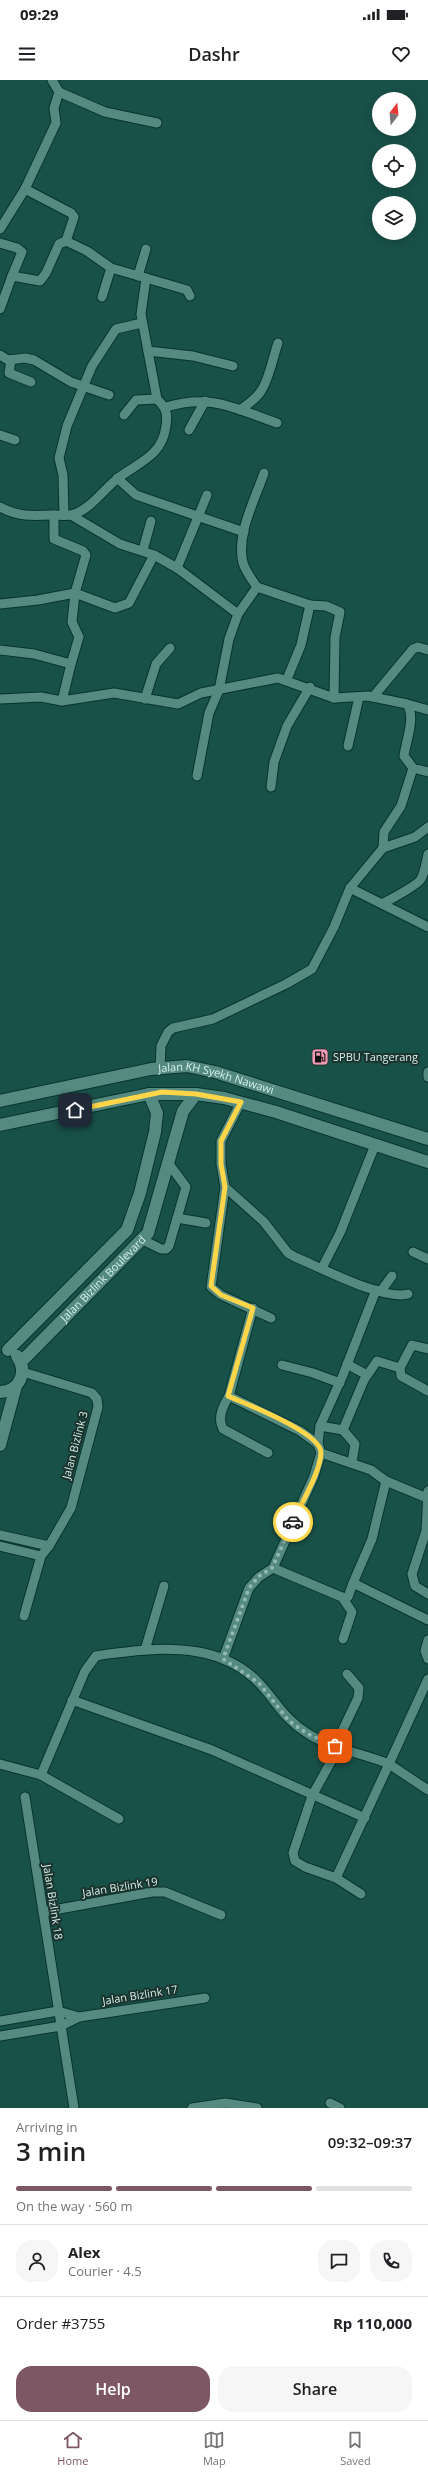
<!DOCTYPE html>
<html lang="en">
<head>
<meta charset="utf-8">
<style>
  :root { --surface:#fff; --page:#f6f6f6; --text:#202124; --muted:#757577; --line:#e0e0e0; --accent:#7e5765 }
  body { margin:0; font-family:"Open Sans",sans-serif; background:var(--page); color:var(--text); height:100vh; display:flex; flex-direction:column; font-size:15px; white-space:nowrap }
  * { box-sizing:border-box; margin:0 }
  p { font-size:13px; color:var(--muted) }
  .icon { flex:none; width:22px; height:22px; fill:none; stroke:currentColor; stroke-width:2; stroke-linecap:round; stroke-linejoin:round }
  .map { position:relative; height:2028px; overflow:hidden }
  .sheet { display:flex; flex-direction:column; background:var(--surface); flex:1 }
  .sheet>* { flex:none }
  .needle { width:26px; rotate:16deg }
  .fabs { position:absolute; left:372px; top:12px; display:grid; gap:8px }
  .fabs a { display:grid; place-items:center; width:44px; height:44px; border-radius:50%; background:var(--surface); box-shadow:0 2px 10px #0003; font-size:20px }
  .pin { position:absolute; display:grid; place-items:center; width:34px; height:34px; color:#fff; margin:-17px; border-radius:8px; box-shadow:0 2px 6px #0006 }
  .courier { position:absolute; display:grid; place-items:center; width:40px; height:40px; margin:-20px; border:3px solid #ffd54a; border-radius:50%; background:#fff; color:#222; box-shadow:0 1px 5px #0007 }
  .head em { font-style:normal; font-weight:600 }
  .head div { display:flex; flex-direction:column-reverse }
  .head { display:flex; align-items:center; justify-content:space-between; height:68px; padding:0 16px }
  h1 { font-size:26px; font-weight:600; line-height:30px }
  .bar { display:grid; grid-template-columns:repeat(4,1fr); gap:6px 4px; align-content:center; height:48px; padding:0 16px }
  .bar i { height:5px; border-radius:3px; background:var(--line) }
  .bar .current { background:var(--accent) }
  .bar p { grid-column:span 4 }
  .line { display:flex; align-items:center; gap:10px; padding:0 16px; border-top:1px solid var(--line) }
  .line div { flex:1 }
  .round { display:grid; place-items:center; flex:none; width:42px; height:42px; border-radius:16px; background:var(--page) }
  .cta { display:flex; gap:8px; margin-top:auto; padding:8px 16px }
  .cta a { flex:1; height:46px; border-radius:16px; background:var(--accent); color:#fff; font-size:16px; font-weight:600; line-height:46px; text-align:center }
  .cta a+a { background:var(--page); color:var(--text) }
  .status { display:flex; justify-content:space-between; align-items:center; height:28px; padding:0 20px; background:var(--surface); direction:ltr }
  .status svg { height:11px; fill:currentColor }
  header { display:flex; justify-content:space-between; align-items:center; height:52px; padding:0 16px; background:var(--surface); font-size:18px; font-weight:600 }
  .menu { display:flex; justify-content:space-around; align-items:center; height:56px; border-top:1px solid var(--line); background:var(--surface); font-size:11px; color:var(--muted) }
  .menu a { display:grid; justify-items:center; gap:2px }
  .menu .current { color:var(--accent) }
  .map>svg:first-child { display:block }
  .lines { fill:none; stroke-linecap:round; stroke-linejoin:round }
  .street-casing { stroke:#08342e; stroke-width:11 }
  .secondary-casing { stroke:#08342e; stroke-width:14 }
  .street { stroke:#548a80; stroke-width:9 }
  .secondary { stroke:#548a80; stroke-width:12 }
  .done { stroke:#94b9b2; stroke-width:4; stroke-dasharray:0 7.2 }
  .route { stroke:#ffd54a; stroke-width:5 }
  .labels { text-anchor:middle; stroke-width:4; stroke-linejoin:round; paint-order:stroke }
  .poi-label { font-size:11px; fill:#d6f1eb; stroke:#1b322d; text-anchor:start }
  .street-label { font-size:11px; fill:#d6f1eb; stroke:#1b322d }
</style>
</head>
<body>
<div class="status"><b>09:29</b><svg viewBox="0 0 49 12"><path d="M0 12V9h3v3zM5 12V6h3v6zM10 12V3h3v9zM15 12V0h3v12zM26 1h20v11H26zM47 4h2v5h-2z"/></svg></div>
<header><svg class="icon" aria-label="menu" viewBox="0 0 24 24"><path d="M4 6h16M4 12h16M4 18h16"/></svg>Dashr<svg class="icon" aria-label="heart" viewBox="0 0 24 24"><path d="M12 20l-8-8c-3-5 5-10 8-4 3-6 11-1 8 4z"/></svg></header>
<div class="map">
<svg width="428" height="2028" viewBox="0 0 428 2028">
  <rect width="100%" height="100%" fill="#185148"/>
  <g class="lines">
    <g class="street-casing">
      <g id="street">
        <polyline points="59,12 105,32 157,43"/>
        <polyline points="0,149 25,109"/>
        <polyline points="0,163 17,168 22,172 12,196"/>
        <polyline points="138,196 146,169"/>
        <polyline points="146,198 187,210 190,216"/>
        <polyline points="102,217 111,188"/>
        <polyline points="0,229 12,196 40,201 46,193 59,164 66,161"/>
        <polyline points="148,271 193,276 233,286"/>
        <polyline points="0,275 8,280 25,278 34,280 71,302 109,315"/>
        <polyline points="11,280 9,293 31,302"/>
        <path d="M166 327C210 313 236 329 277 343"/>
        <path d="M240 330C247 325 256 319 261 311 269 300 273 277 278 263"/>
        <polyline points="124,335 136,320 157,319"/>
        <polyline points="189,350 205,321"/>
        <polyline points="0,355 15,360"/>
        <polyline points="117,398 136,415 244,452"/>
        <path d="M0 427C18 437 33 436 53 435 59 435 66 436 71 435 89 431 103 410 117 399 138 382 162 377 166 346 168 333 166 328 157 319L141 234 146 198 111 188 87 171 66 161 74 137 71 133 25 109 56 43 54 28 59 12 52 0"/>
        <polyline points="54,435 54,459 83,471 86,475 75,513 115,528 129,523 154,475"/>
        <polyline points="64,435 63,395 59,378 67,346 92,286 116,249 142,243"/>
        <polyline points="71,435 120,464 154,475 177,488 238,534"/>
        <polyline points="143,470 151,441"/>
        <polyline points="177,488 207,415"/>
        <path d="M257 507C252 500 246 492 243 483 236 454 255 420 264 393"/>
        <polyline points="0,524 38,520 75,513 72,542 79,557 71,584"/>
        <polyline points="0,570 34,574 71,584 62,621"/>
        <polyline points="287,599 301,565 310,525"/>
        <polyline points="373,617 413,569 418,567 428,570"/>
        <path d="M0 619 41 617 62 621 114 613 178 624 201 613 278 598 334 618 368 616 407 624C416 638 406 660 404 676L413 688 428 692"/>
        <polyline points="145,619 156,584 170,568"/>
        <polyline points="407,624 428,630"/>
        <polyline points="348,666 359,617"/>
        <polyline points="197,696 209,633 219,610 229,559 238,534 257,507 310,525 326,526 340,532 335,557 334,618"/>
        <polyline points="271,707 274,682 287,646 310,607"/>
        <polyline points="383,768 415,757 428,747"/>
        <polyline points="350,808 428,847"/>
        <path d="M382 824C391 819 418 805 421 799 425 792 426 782 428 774"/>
        <polyline points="160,989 161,966 168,952 173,948 213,939 286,904 312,889 334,847 350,808 383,768 384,752 401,726 413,688"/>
        <polyline points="428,992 428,997"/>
        <polyline points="241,1022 221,1061 221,1084 225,1107 211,1207 221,1215 271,1238"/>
        <path d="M225 1107 264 1142 288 1173 295 1177C320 1187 383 1221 408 1214"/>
        <polyline points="177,1138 206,1143"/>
        <polyline points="143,1160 161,1169 166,1169 169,1166 186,1107 169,1084"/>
        <polyline points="413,1172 428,1179"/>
        <polyline points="322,1188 340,1153 375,1065"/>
        <polyline points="381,1211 392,1196"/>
        <path d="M253 1228 229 1316C223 1326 217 1338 223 1349L268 1373"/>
        <polyline points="347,1284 367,1295"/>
        <polyline points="282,1285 313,1293 340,1303"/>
        <polyline points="400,1288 401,1296 428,1311"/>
        <polyline points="23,1292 92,1313 97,1319 98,1327 71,1428 49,1466 41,1476 24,1536"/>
        <polyline points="229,1316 300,1351 318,1364"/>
        <polyline points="320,1346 343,1350 364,1300 377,1281 400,1288 412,1265 428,1269"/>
        <polyline points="343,1350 355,1364 352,1382"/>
        <polyline points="321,1373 371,1390 386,1401 372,1459 353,1503 428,1540"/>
        <polyline points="386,1401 427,1418"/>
        <polyline points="428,1411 426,1451 412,1494 415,1506 428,1514"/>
        <polyline points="0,1455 49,1466"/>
        <polyline points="0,1466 41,1476"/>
        <polyline points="273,1488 344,1518 348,1517 353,1503"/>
        <polyline points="342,1517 352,1532 343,1559"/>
        <polyline points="428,1560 425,1571 428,1579"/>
        <polyline points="145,1570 164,1506"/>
        <polyline points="223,1579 249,1508 259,1497 273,1488 314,1396 321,1373 318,1364 320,1346 343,1295 376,1210"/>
        <polyline points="428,1599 389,1684 428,1710"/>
        <polyline points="72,1620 212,1670 365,1738"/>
        <polyline points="335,1666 358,1618 359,1608 347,1594"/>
        <polyline points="339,1667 312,1716 293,1773 295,1781 305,1787 336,1798 361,1814"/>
        <polyline points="0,1684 41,1695 119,1739"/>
        <path d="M41 1695 85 1591 96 1576C105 1574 116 1573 126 1572 172 1566 225 1567 259 1603 277 1622 284 1639 307 1653 331 1669 362 1673 389 1684L336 1798"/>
        <polyline points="25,1717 74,2028"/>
        <polyline points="43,1832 152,1812 165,1812 221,1835"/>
        <polyline points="0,1941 58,1931 79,1937"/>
        <polyline points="0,1956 61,1946 79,1937 205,1918"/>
        <polyline points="330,2023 340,2028"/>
        <polyline points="192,2028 225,2023 257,2028"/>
      </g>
    </g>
    <g class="secondary-casing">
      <g id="secondary">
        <path id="s1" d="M0 1021 151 989 187 986 215 992 428 1059"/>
        <polyline points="0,1045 149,1014 196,1014 224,1018 276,1032 428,1082"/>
        <polyline points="8,1270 127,1150 140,1113 155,1052 157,1033 149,1014"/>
        <path id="s2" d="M21 1282 148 1153 183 1031 196 1014"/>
        <path d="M0 1312C20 1311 28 1292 17 1276"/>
        <polyline points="0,1365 16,1306"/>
      </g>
    </g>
    <use href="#street" class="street"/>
    <use href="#secondary" class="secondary"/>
  </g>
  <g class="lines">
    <polyline class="done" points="293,1442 272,1488 259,1496 249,1508 223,1579 259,1603 289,1641 308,1654 335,1666"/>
    <path class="route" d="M75 1030 162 1012 196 1014 241 1022 221 1061V1084L225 1107 211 1206 221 1215 253 1228 228 1316C246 1324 322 1353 321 1373 320 1393 301 1423 293 1442"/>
  </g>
  <defs>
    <g id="fuel-square" transform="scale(0.9)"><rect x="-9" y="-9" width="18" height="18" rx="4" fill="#f19ab4" stroke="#1b322d"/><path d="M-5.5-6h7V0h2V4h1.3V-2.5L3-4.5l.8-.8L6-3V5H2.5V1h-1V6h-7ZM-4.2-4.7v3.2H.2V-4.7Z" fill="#111"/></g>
  </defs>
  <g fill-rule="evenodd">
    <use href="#fuel-square" x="320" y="977"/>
  </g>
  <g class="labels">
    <g class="poi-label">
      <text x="333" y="981">SPBU Tangerang</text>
    </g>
    <g class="street-label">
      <text dy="4" stroke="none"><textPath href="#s1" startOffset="221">Jalan KH Syekh Nawawi</textPath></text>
      <text dy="4" stroke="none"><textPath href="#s2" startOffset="117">Jalan Bizlink Boulevard</textPath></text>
      <text transform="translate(75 1365) rotate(-75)" y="4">Jalan Bizlink 3</text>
      <text transform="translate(120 1807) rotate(-9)" y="4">Jalan Bizlink 19</text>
      <text transform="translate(53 1822) rotate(81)" y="4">Jalan Bizlink 18</text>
      <text transform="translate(140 1915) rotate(-9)" y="4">Jalan Bizlink 17</text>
    </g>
  </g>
</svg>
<div class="fabs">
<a><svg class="needle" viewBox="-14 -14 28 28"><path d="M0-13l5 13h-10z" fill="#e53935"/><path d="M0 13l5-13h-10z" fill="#757577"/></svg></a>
<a><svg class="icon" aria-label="locate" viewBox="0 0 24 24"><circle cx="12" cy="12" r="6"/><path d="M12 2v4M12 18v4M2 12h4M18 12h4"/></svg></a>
<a><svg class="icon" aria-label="layers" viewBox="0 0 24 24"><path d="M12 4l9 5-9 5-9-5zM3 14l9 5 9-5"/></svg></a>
</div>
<div class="pin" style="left:335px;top:1666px;background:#ea580c"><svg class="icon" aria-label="bag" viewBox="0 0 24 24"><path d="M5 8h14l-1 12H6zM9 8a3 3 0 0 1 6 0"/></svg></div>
<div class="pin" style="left:75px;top:1030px;background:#1f2937"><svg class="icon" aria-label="home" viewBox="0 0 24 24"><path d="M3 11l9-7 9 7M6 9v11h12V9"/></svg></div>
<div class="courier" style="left:293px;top:1442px"><svg class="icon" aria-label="car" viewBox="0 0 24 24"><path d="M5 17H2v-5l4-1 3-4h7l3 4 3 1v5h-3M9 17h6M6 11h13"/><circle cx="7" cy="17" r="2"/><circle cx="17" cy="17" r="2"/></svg></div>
</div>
<section class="sheet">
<div class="head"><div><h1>3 min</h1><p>Arriving in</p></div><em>09:32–09:37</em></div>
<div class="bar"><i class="current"></i><i class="current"></i><i class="current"></i><i></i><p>On the way · 560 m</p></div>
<div class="line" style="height:72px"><a class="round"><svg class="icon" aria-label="person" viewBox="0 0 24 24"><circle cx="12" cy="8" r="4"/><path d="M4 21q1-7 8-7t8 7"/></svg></a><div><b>Alex</b><p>Courier · 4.5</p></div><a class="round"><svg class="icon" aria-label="chat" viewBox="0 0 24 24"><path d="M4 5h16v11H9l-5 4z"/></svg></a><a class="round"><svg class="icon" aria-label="phone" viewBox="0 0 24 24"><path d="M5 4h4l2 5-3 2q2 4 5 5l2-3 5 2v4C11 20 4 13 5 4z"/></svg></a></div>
<div class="line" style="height:52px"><div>Order #3755</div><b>Rp 110,000</b></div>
<div class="cta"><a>Help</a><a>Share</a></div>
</section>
<nav class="menu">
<a class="current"><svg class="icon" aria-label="home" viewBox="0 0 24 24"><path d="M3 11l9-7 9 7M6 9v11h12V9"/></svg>Home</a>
<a><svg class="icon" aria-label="map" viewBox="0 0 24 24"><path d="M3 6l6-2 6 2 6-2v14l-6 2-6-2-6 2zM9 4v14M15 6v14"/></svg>Map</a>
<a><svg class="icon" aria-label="saved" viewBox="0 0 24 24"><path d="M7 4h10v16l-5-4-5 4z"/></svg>Saved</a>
</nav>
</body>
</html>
